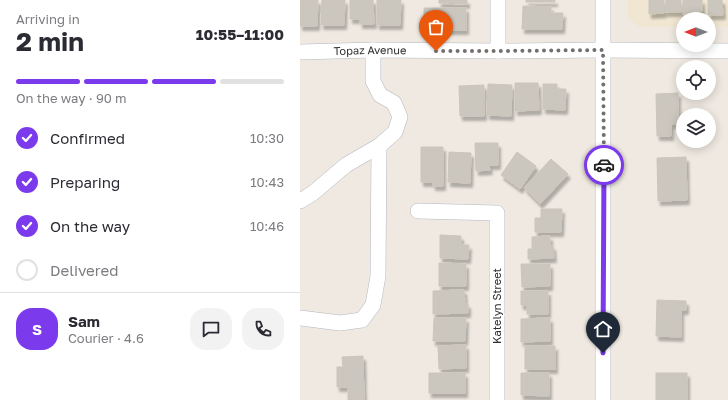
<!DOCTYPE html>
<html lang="en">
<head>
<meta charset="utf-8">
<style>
  :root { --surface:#fff; --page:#f2f2f3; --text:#2b2b33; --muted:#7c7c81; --line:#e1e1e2; --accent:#7c3aed }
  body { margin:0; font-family:"Golos Text",sans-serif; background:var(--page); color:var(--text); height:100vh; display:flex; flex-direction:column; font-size:15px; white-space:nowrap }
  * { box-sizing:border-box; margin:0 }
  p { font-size:13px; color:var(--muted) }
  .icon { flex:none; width:22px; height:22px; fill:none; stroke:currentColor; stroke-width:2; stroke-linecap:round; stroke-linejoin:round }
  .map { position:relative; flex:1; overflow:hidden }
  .side { display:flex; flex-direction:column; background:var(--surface); width:300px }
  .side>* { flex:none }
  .needle { width:26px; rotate:270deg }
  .buttons { position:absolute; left:376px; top:12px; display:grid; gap:8px }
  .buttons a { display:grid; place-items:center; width:40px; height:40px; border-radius:50%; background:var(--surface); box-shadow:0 2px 10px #0003; font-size:20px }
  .pin { position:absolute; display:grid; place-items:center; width:34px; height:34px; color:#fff; margin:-41px -17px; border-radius:50% 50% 50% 0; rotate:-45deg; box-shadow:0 0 4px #0007 }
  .pin .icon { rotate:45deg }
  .courier { position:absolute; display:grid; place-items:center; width:40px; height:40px; margin:-20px; border:3px solid #7c3aed; border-radius:50%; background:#fff; color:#222; box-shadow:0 1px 5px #0007 }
  .summary em { font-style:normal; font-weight:700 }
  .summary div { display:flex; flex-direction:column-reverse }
  .summary { display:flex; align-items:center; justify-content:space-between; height:68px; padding:0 16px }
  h1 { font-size:26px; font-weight:700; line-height:30px }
  .bar { display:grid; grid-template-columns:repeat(4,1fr); gap:6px 4px; align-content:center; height:48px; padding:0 16px }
  .bar i { height:5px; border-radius:3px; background:var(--line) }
  .bar .active { background:var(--accent) }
  .bar p { grid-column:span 4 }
  .line { display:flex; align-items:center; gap:10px; padding:0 16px; border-top:1px solid var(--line) }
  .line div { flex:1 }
  .round { display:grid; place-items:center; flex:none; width:42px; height:42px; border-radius:16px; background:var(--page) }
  ol { padding:0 16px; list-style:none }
  li { display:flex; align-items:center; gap:12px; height:44px }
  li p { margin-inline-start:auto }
  li .icon { padding:4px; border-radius:50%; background:var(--accent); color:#fff; stroke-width:4 }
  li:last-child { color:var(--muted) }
  li i { width:22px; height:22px; border:2px solid var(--line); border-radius:50% }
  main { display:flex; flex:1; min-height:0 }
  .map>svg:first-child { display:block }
  .education { fill:#f0e6d1 }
  .building { fill:#cbc7bf; stroke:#cbc5ba; filter:url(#shadow) }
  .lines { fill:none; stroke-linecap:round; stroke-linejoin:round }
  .minor-casing { stroke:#b4b7c1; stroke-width:16 }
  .minor { stroke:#fff; stroke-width:15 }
  .done { stroke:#726f6d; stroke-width:4; stroke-dasharray:0 7.2 }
  .route { stroke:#7c3aed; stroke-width:5 }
  .labels { text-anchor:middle; stroke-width:3; stroke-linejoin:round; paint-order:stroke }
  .street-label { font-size:11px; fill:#2e2e2e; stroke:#fff }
</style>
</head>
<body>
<main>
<section class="side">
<div class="summary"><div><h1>2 min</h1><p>Arriving in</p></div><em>10:55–11:00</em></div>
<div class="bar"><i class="active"></i><i class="active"></i><i class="active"></i><i></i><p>On the way · 90 m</p></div>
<ol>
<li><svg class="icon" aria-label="check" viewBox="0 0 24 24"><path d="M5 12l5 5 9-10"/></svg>Confirmed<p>10:30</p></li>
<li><svg class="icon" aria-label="check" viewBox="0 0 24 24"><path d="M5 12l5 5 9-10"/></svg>Preparing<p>10:43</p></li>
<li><svg class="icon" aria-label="check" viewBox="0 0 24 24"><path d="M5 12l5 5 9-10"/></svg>On the way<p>10:46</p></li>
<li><i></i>Delivered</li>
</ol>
<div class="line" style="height:72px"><b class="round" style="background:var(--accent);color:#fff">S</b><div><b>Sam</b><p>Courier · 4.6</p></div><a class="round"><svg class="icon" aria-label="chat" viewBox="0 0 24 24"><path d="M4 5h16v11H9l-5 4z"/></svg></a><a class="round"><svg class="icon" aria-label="phone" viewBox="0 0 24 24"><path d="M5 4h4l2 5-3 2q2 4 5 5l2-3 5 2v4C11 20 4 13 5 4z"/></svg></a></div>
</section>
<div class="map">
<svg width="428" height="400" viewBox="0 0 428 400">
  <defs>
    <filter id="shadow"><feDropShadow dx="2.5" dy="4.5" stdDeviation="1" flood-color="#0004"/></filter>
  </defs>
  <rect width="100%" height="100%" fill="#efe9e1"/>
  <polygon class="education" points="328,0 428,0 428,27 409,27 409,19 383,19 383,27 339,27 328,17"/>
  <g class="building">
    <polygon points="0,0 18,0 17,26 0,26"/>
    <polygon points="22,0 45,0 44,25 21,25"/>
    <polygon points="50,0 73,0 74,24 60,24 60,19 50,19"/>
    <polygon points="77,0 101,0 100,25 77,25"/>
    <polygon points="139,0 167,0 167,4 139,3"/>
    <rect x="226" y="0" width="29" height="2"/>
    <polygon points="349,0 364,0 364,13 349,14"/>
    <polygon points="366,0 381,0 381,12 365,12"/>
    <polygon points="383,0 402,0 402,11 399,11 399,14 383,14"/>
    <polygon points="408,0 422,0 423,15 408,15"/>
    <polygon points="223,6 251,7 251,13 263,13 262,29 222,29"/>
    <rect x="124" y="8" width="42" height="22"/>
    <polygon points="215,83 238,83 239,110 215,111"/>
    <polygon points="188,84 212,85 211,116 187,115"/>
    <polygon points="243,84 257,84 257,89 266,89 265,110 243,109"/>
    <polygon points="184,85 184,116 160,116 159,86"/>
    <polygon points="378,93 378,124 371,124 371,136 357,136 356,94"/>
    <polygon points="175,143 198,143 198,165 189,165 190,170 176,171"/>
    <polygon points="121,147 143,147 143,186 133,186 133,182 121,182"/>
    <polygon points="149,152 171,153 170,183 148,182"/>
    <polygon points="217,152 236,166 220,189 201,175"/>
    <polygon points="386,157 387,200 358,201 357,158"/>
    <polygon points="251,159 268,174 240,204 224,188"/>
    <polygon points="241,209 262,209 261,232 235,232 235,218 241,218"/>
    <polygon points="140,235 161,236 161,245 169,245 168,259 140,258"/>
    <polygon points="250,236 250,246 253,246 254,258 228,259 228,249 232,249 232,237"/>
    <polygon points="139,263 166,264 166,286 139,286"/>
    <polygon points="221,264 250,264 250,286 222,287"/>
    <polygon points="164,290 165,304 168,304 168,313 133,314 133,291"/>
    <polygon points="221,291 248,291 248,314 227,314 227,305 221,305"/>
    <polygon points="357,300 386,301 386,310 381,310 381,337 356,336"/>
    <polygon points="134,318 166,318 165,341 133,341"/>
    <polygon points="250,318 250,341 221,342 221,319"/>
    <polygon points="166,345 166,368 139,369 138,346"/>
    <rect x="225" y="346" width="30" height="23"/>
    <polygon points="63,356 64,400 48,400 48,387 37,387 37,367 43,367 42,357"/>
    <rect x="129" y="373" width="36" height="20"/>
    <polygon points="221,373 249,373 249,396 221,395"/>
    <rect x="356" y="373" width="31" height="27"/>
  </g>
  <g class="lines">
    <g class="minor-casing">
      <g id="minor">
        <polyline points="198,0 198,51"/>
        <path id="s1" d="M0 52 73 50 198 51 303 50 428 51"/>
        <polyline points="0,201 13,193 46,165 79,146 95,132 100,117 94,103 80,95 73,81 73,50"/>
        <polyline points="118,211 197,213 197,400"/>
        <polyline points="0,318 40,323 62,320 73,305 78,276 79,146"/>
        <polyline points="303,400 303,0"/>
      </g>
    </g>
    <use href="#minor" class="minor"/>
  </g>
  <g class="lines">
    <polyline class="done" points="136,51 198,51 303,50 304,165"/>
    <polyline class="route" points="303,353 304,165"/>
  </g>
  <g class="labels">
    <g class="street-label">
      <text dy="4" stroke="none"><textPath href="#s1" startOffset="70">Topaz Avenue</textPath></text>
      <text transform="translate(197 306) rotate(-90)" y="4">Katelyn Street</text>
    </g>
  </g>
</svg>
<div class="buttons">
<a><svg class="needle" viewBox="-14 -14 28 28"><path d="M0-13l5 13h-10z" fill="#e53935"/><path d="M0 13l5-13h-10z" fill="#7c7c81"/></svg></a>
<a><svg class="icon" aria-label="locate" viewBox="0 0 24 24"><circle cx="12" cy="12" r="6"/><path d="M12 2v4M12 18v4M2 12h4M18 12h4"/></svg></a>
<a><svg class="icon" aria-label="layers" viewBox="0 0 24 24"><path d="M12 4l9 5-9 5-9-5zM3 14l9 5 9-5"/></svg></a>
</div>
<div class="pin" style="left:136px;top:51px;background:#ea580c"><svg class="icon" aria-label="bag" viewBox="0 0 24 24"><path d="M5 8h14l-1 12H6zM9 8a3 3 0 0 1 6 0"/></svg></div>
<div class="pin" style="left:303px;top:353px;background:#1f2937"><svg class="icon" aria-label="home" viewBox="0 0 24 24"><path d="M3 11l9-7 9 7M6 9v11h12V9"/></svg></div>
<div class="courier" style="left:304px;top:165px"><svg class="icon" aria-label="car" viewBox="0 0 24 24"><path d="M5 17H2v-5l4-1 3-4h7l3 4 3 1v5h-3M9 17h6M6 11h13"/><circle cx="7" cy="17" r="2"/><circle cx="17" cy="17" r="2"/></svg></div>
</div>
</main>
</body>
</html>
